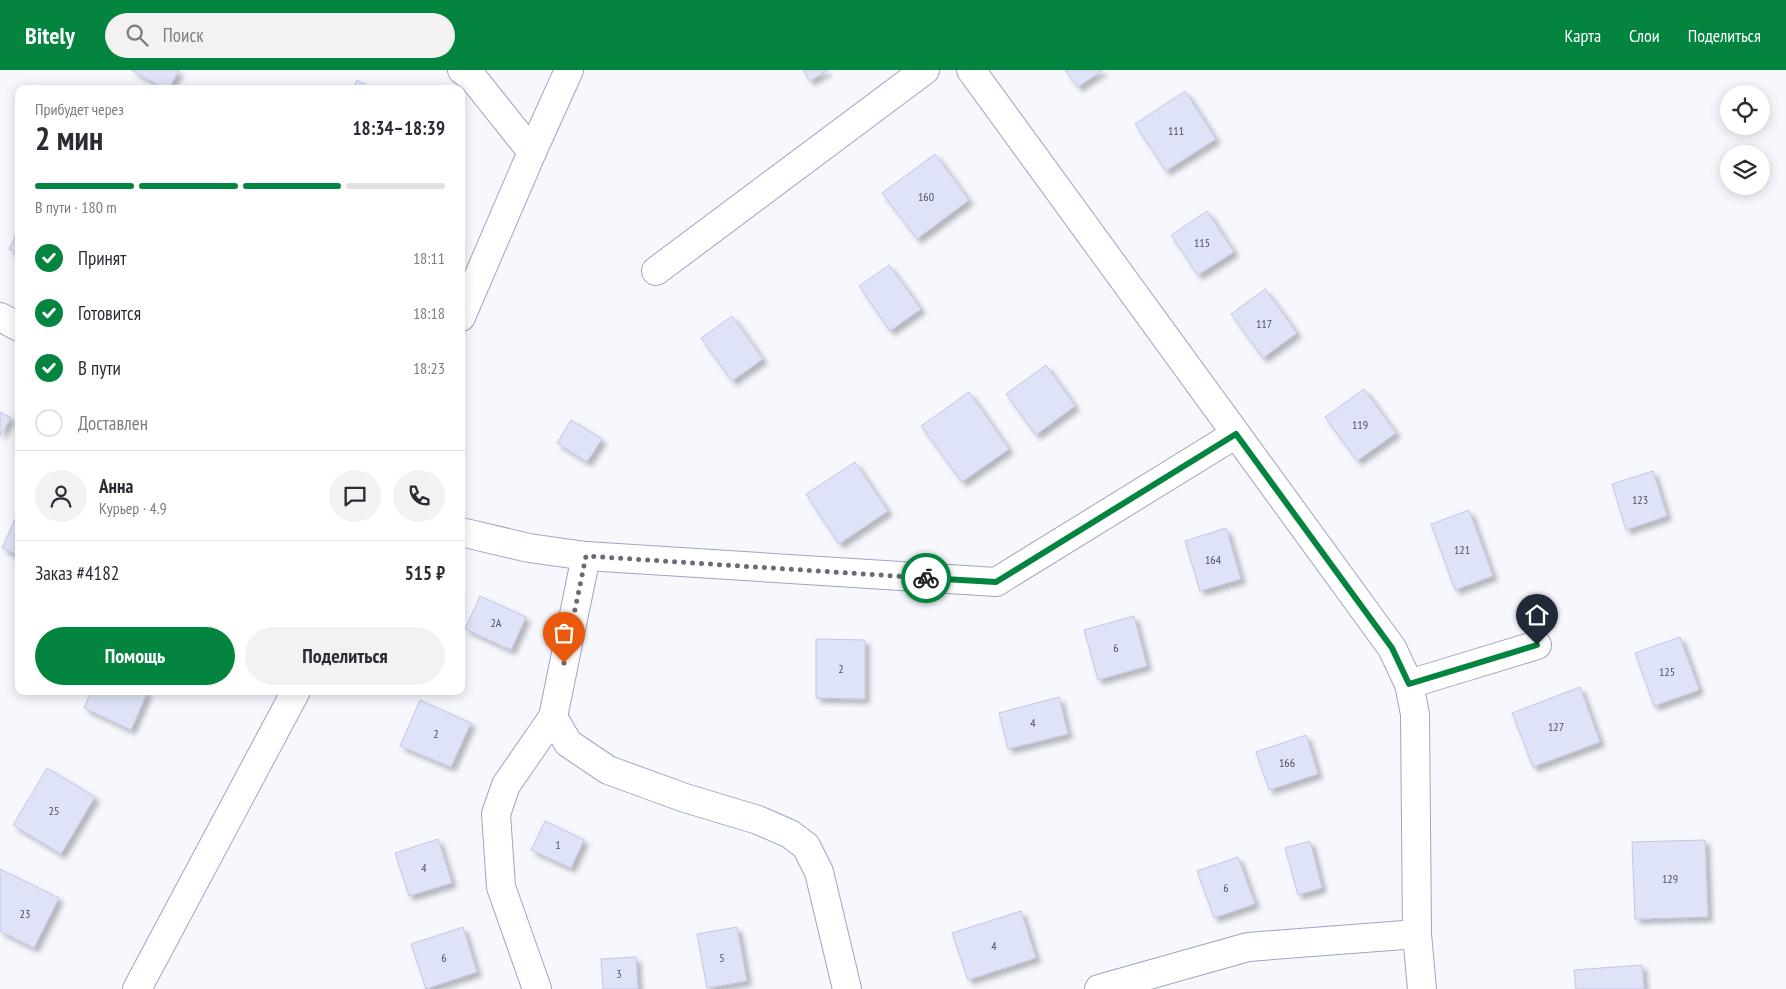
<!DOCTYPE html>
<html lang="ru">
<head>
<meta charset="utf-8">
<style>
  :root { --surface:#fff; --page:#f2f2f3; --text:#2b2b33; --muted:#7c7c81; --line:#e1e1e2; --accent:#03843f }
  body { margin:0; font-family:"PT Sans Narrow",sans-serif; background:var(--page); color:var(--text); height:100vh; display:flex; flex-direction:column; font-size:19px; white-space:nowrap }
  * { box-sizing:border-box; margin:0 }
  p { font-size:16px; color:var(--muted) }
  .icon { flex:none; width:28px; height:28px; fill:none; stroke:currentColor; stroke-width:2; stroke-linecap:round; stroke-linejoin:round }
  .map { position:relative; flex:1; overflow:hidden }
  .panel { position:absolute; left:15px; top:15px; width:450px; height:610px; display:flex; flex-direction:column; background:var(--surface); border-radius:10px; box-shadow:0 2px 12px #0003 }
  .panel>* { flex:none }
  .fabs { position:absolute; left:1720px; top:15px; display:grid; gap:10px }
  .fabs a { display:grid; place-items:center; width:50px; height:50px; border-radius:50%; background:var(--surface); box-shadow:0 2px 12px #0003; font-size:25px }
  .pin { position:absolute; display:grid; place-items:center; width:42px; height:42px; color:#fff; margin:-51px -21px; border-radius:50% 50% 50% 0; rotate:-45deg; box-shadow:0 0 5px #0007 }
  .pin .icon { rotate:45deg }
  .courier { position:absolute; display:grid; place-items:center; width:50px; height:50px; margin:-25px; border:4px solid #03843f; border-radius:50%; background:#fff; color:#222; box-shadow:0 1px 6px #0007 }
  .overview em { font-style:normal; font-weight:700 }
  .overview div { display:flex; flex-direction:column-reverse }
  .overview { display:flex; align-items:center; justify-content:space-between; height:85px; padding:0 20px }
  h1 { font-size:32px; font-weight:700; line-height:38px }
  .bar { display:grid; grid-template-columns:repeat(4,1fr); gap:8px 5px; align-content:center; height:60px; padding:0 20px }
  .bar i { height:6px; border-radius:4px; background:var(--line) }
  .bar .selected { background:var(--accent) }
  .bar p { grid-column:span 4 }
  .line { display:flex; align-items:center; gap:12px; padding:0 20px; border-top:1px solid var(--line) }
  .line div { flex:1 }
  .round { display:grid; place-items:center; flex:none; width:52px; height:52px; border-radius:26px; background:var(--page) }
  ol { padding:0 20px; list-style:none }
  li { display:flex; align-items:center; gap:15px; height:55px }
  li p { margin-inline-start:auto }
  li .icon { padding:5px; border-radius:50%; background:var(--accent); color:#fff; stroke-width:4 }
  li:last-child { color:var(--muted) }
  li i { width:28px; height:28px; border:2px solid var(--line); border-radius:50% }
  .primary-button { display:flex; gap:10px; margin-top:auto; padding:10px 20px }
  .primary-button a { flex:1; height:58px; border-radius:30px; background:var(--accent); color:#fff; font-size:20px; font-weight:700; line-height:58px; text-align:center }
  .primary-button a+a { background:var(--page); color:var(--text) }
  header { display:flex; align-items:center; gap:30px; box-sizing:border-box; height:70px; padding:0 25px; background:var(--accent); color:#fff }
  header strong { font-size:24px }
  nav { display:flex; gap:28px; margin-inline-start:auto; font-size:18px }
  .search { width:350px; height:45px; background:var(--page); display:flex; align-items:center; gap:12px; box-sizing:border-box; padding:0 18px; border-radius:28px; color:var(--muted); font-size:19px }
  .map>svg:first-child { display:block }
  .building { fill:#dee3f7; stroke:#c1c7e5; filter:url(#shadow) }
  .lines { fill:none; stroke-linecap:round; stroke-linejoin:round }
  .minor-casing { stroke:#9fa5c1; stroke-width:30 }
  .minor { stroke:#fff; stroke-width:28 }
  .done { stroke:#6a6c75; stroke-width:5; stroke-dasharray:0 9 }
  .route { stroke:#03843f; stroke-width:6 }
  .labels { text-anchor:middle; stroke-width:4.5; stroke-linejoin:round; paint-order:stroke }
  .number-label { font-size:12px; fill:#4e515e }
</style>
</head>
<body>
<header>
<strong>Bitely</strong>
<div class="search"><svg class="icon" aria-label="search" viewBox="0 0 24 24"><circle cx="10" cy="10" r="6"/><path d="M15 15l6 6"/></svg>Поиск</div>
<nav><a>Карта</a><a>Слои</a><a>Поделиться</a></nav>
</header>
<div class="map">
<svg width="1786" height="919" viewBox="0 0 1786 919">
  <defs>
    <filter id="shadow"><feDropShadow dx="4.5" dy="4.5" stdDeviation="2.5" flood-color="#0004"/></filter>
  </defs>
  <rect width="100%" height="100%" fill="#f6f8fe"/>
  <g class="building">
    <polygon points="131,0 179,0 169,19 165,19"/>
    <polygon points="803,0 828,0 810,11"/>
    <polygon points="1065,0 1103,0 1078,17"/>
    <polygon points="357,10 372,19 352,19"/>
    <polygon points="1185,21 1216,69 1166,101 1135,54"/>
    <polygon points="935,84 969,130 917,169 882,123"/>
    <polygon points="1207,141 1234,182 1198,205 1171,165"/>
    <polygon points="19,159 19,184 9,179"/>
    <polygon points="889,195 921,239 890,261 859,216"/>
    <polygon points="1265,219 1297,263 1263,288 1231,244"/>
    <polygon points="732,246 763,289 732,311 701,268"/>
    <polygon points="1046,295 1075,336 1036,365 1006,324"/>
    <polygon points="1364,319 1396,363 1357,391 1325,347"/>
    <polygon points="969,322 1009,379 962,412 921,356"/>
    <polygon points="0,342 11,348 0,366"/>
    <polygon points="571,350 602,369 587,392 557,373"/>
    <polygon points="855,392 888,441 839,474 806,424"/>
    <polygon points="1653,401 1667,446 1626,460 1612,414"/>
    <polygon points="1469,440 1493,506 1455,520 1431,454"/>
    <polygon points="16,447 19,449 19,486 2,478"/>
    <polygon points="1226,458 1241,509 1200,521 1185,471"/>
    <polygon points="480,526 526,547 511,580 465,559"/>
    <polygon points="1134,546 1147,596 1098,610 1084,560"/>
    <polygon points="1680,567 1699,620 1654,636 1635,583"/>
    <polygon points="816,569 865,570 865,629 816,628"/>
    <polygon points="1580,617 1600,672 1533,697 1512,643"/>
    <polygon points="91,621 148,621 131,660 84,638"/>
    <polygon points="1059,627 1068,664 1008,679 999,643"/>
    <polygon points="420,630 471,653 451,697 400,676"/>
    <polygon points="1306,665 1318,704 1269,720 1256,682"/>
    <polygon points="47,698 95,727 61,784 13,755"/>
    <polygon points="545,751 584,770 571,798 531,780"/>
    <polygon points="438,769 452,813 409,826 395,783"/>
    <polygon points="1705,770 1708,847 1635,849 1632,772"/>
    <polygon points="1310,771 1322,818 1298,825 1285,778"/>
    <polygon points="1238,787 1255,834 1214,848 1197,801"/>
    <polygon points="0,799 59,828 34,878 0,861"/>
    <polygon points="1021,841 1036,888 968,910 952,863"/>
    <polygon points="463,857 477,902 426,919 411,874"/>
    <polygon points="737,857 747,911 707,918 697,864"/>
    <polygon points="636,887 638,919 603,919 601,889"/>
    <polygon points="1642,895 1644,919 1576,919 1574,900"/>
  </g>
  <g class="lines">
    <g class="minor-casing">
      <g id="minor">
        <polyline points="462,0 473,8 532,82"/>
        <polyline points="971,0 1392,578 1409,614 1415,644 1417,864 1422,919"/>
        <polyline points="656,201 925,0"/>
        <polyline points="0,247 19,257"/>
        <polyline points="461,247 532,82 569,0"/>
        <polyline points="461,462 529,478 586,486 996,512 1236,364"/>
        <polyline points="1409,614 1537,575"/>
        <polyline points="553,647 568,673 608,700 685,728 758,750 790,764 806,776 819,802 847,919"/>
        <polyline points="137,919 296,621"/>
        <polyline points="537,919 501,817 496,744 506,715 553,647 586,486"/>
        <polyline points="1099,919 1248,877 1417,864"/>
      </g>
    </g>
    <use href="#minor" class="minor"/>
  </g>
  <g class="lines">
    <polyline class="done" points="564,593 586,486 926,508"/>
    <polyline class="route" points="926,508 996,512 1236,364 1392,578 1409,614 1537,575"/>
  </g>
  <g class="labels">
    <g class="number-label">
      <text x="1176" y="65">111</text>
      <text x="926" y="131">160</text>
      <text x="1202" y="177">115</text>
      <text x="1264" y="258">117</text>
      <text x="1360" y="359">119</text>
      <text x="1640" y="434">123</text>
      <text x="1462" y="484">121</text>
      <text x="1213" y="494">164</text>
      <text x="496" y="557">2А</text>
      <text x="1116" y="582">6</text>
      <text x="841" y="603">2</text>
      <text x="1667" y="606">125</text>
      <text x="1033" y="657">4</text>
      <text x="1556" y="661">127</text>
      <text x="436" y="668">2</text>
      <text x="1287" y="697">166</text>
      <text x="54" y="745">25</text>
      <text x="558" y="779">1</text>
      <text x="424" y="802">4</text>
      <text x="1670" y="813">129</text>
      <text x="1226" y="822">6</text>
      <text x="25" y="848">23</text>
      <text x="994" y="880">4</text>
      <text x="444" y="892">6</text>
      <text x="722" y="892">5</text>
      <text x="619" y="908">3</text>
    </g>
  </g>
</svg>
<div class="fabs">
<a><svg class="icon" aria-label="locate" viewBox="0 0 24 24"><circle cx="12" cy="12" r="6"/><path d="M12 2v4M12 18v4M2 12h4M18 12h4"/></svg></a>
<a><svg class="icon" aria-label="layers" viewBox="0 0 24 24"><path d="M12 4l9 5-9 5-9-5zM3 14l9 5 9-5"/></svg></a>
</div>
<div class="pin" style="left:564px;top:593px;background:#ea580c"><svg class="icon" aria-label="bag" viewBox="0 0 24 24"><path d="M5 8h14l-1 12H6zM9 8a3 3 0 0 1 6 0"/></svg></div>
<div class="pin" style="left:1537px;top:575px;background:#1f2937"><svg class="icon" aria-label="home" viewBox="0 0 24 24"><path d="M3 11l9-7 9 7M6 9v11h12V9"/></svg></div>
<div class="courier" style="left:926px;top:508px"><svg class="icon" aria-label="bike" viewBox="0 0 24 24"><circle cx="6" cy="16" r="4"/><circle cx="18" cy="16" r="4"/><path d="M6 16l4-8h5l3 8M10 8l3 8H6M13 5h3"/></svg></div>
<section class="panel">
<div class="overview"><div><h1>2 мин</h1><p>Прибудет через</p></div><em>18:34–18:39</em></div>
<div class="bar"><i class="selected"></i><i class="selected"></i><i class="selected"></i><i></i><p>В пути · 180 m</p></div>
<ol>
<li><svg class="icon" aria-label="check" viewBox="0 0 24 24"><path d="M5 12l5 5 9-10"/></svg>Принят<p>18:11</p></li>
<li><svg class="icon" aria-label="check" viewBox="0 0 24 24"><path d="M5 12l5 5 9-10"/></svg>Готовится<p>18:18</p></li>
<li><svg class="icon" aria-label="check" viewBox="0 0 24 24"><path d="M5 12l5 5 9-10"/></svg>В пути<p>18:23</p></li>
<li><i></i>Доставлен</li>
</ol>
<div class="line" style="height:90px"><a class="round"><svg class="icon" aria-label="person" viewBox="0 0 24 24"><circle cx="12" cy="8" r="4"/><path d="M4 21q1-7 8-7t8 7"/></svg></a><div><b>Анна</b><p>Курьер · 4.9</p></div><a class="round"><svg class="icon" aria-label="chat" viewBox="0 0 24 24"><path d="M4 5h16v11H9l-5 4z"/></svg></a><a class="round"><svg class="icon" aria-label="phone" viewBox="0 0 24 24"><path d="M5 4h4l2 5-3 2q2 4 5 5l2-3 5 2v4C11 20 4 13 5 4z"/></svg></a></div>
<div class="line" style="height:65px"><div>Заказ #4182</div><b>515 ₽</b></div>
<div class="primary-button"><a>Помощь</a><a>Поделиться</a></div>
</section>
</div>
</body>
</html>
